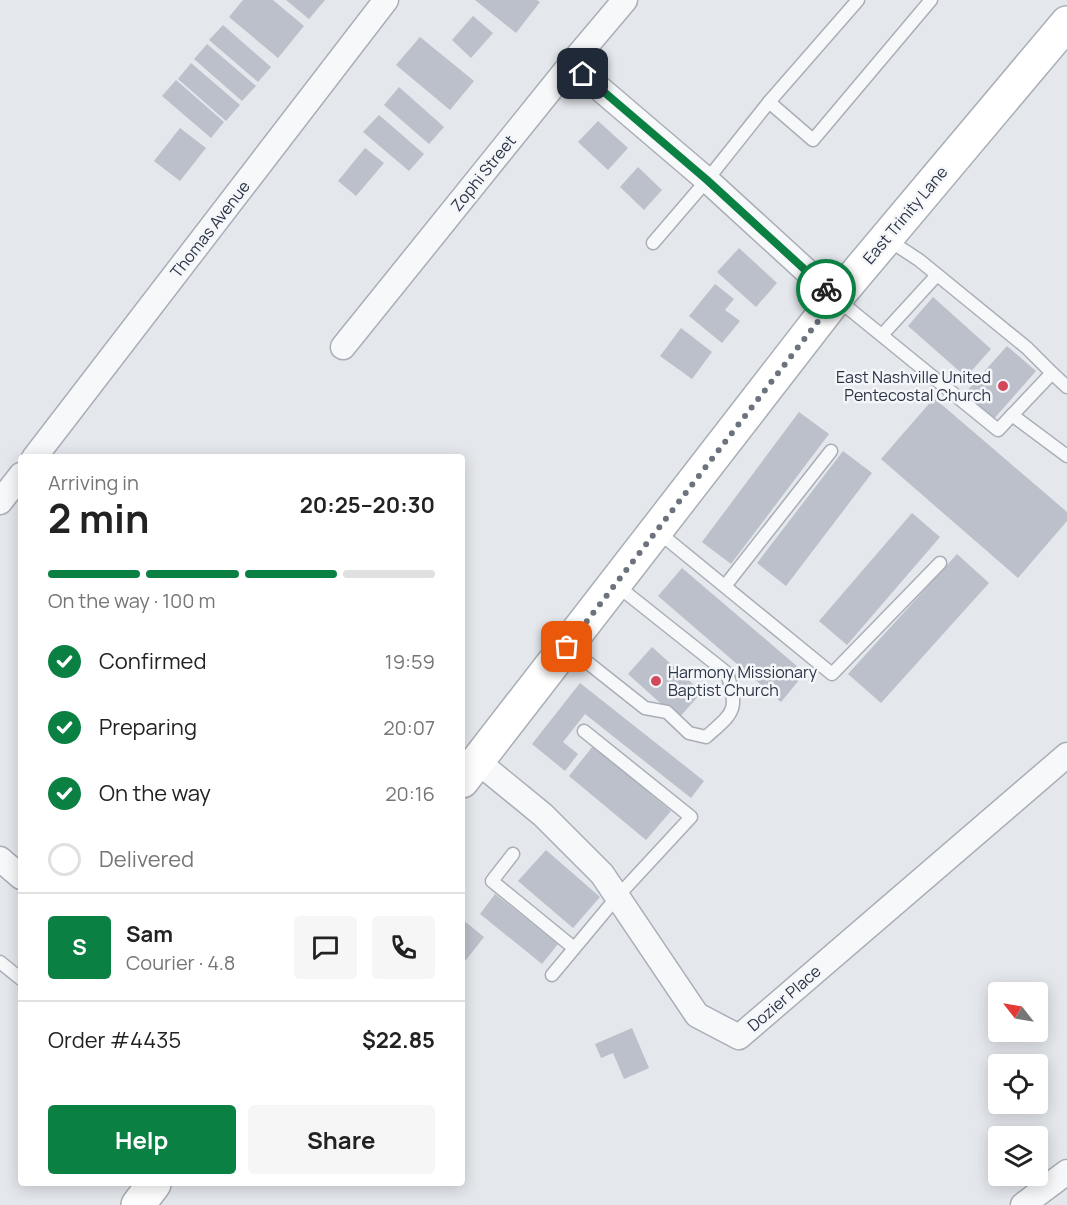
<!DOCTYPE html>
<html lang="en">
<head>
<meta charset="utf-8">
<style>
  :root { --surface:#fff; --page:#f6f6f6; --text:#222; --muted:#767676; --line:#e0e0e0; --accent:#0b8043 }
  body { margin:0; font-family:Manrope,sans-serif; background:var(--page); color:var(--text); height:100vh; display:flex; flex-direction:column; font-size:22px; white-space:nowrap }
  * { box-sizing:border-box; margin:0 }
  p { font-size:20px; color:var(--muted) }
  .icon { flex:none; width:33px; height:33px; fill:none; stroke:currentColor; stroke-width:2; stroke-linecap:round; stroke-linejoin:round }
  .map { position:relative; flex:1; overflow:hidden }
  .sheet { position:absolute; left:18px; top:454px; width:447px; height:732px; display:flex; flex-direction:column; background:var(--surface); border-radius:6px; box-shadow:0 3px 15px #0003 }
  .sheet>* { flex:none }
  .needle { width:39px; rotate:301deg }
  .controls { position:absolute; left:988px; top:982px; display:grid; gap:12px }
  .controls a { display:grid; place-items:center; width:60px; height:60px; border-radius:6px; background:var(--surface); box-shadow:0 3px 15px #0003; font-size:30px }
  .pin { position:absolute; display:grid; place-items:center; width:51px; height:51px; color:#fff; margin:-26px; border-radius:12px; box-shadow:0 3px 9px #0006 }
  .courier { position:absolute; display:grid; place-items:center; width:60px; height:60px; margin:-30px; border:4px solid #0b8043; border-radius:50%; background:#fff; color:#222; box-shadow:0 2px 8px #0007 }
  .overview em { font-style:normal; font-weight:700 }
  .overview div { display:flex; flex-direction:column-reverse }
  .overview { display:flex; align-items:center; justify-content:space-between; height:102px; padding:0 30px }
  h1 { font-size:39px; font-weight:700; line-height:45px }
  .bar { display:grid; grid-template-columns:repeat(4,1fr); gap:9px 6px; align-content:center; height:72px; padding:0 30px }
  .bar i { height:8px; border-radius:4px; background:var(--line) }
  .bar .current { background:var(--accent) }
  .bar p { grid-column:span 4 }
  .line { display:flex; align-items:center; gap:15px; padding:0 30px; border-top:2px solid var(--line) }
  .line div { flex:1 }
  .round { display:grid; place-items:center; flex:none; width:63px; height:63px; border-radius:6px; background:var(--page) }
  ol { padding:0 30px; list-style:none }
  li { display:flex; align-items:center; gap:18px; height:66px }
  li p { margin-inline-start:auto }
  li .icon { padding:6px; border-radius:50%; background:var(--accent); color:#fff; stroke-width:4 }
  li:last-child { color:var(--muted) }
  li i { width:33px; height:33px; border:3px solid var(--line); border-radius:50% }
  .button { display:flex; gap:12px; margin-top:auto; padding:12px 30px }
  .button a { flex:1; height:69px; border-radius:6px; background:var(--accent); color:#fff; font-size:24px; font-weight:700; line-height:69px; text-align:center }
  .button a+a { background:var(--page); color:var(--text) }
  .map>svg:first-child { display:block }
  .building { fill:#bbc0ca }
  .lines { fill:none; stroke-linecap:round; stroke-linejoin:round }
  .lane-casing { stroke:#a9aeb7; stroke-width:15 }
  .street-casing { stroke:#a9aeb7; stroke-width:27 }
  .secondary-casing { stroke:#a9aeb7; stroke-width:36 }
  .lane { stroke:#f7f8fa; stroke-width:12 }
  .street { stroke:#f7f8fa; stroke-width:24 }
  .secondary { stroke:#fff; stroke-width:33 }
  .done { stroke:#6c737f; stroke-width:6; stroke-dasharray:0 10.8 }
  .route { stroke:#0b8043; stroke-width:8 }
  .poi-dot { fill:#d1495b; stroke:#f4f6f9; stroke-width:2 }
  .labels { text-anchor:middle; stroke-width:5; stroke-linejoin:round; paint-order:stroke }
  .street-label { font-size:16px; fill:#2b3445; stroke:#f4f6f9 }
  .poi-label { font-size:16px; fill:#2b3445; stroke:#f4f6f9; text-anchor:end }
</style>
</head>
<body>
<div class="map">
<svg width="1067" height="1205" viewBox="0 0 1067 1205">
  <rect width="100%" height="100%" fill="#e4e7ec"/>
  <g class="building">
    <polygon points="243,0 273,0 304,26 278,58 229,17"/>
    <polygon points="286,0 325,0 309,19"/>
    <polygon points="475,0 537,0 540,2 516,33"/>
    <polygon points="473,16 493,33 471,58 452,40"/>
    <polygon points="223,25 271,67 258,82 209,40"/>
    <polygon points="420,37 474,81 450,110 396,65"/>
    <polygon points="207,44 256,86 242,101 194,59"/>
    <polygon points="191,63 240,105 226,121 178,79"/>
    <polygon points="176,80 224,122 211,138 162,96"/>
    <polygon points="399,87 444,127 429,144 384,105"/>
    <polygon points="379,115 424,154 409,171 363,132"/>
    <polygon points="598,121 628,148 608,170 578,142"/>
    <polygon points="180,128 206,148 180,181 154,161"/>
    <polygon points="365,148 384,163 356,196 338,181"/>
    <polygon points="638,167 662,190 644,210 620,187"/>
    <polygon points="739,248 777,283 756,307 717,272"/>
    <polygon points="715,284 734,299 725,310 740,321 722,343 689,316"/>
    <polygon points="933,297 991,349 966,377 908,326"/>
    <polygon points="681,328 712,352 692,379 660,356"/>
    <polygon points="1007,346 1036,371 993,420 964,394"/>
    <polygon points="934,398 1067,512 1067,521 1018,578 881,459"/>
    <polygon points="799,412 829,434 731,564 702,542"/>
    <polygon points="843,451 872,473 786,586 757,563"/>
    <polygon points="912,513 940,537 847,645 819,621"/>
    <polygon points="957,554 989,583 881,703 848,674"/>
    <polygon points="682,568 805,673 781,702 658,596"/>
    <polygon points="652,647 702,692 678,719 628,674"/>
    <polygon points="580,683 704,781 691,798 585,714 563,742 578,754 565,771 532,744"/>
    <polygon points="593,746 671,811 646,840 569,776"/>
    <polygon points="546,850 600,897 573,928 518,881"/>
    <polygon points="495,894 558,944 542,964 480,914"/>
    <polygon points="462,919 484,937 466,960 462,957"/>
    <polygon points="632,1028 649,1068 624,1079 613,1053 601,1058 595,1044"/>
  </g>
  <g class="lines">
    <g class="lane-casing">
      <g id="lane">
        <polyline points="769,102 813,140 931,0"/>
        <polyline points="653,243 707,180 769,102 858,0"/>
        <polyline points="837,299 998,430 1052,373 1027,348 919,260 887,239"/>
        <polyline points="882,335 937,275"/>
        <polyline points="1052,373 1067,387"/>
        <polyline points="1012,415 1067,456"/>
        <polyline points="657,531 832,674 940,563"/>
        <polyline points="725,586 831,451"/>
        <path d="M568 647 645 708 667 712 689 733 706 737C734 712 739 711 727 673L615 584"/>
        <polyline points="513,854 492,881 574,948"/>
        <polyline points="0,962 21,979"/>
        <polyline points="552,975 617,897 691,817 584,731"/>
      </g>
    </g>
    <g class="street-casing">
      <g id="street">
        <polyline points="571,64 707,180 836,298"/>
        <polyline points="343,347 571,64 625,0"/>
        <polyline points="34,458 386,0"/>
        <polyline points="0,502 21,475"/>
        <polyline points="477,761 543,815 602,874 697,1015 739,1037 1067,755"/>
        <polyline points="0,859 21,877"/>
        <polyline points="1023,1205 1067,1172"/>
      </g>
    </g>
    <g class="secondary-casing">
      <g id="secondary">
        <polyline points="462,781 836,298 1067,23"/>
        <polyline points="138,1205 154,1184"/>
      </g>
    </g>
    <use href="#lane" class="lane"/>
    <use href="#street" class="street"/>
    <use href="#secondary" class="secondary"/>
  </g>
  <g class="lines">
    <polyline class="done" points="567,647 836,298 826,289"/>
    <polyline class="route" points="583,74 707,180 826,289"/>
  </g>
  <g class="poi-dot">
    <circle cx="1003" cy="386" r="6"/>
    <circle cx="656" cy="681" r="6"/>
  </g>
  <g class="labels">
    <g class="street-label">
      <text transform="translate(483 173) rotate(-51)" y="6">Zophi Street</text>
      <text transform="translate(905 215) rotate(-50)" y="6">East Trinity Lane</text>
      <text transform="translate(210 229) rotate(-52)" y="6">Thomas Avenue</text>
      <text transform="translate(784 998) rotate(-41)" y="6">Dozier Place</text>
    </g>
    <g class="poi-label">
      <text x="991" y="383">East Nashville United<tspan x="991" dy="18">Pentecostal Church</tspan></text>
      <text x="668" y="678" text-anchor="start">Harmony Missionary<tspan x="668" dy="18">Baptist Church</tspan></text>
    </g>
  </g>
</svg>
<div class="controls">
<a><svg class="needle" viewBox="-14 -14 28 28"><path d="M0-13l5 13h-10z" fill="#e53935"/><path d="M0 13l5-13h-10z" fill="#767676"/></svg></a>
<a><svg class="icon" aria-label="locate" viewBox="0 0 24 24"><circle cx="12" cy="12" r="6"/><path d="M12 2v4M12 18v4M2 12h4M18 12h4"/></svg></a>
<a><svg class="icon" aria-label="layers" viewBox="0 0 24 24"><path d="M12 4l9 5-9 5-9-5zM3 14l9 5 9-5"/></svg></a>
</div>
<div class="pin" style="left:567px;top:647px;background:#ea580c"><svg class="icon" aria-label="bag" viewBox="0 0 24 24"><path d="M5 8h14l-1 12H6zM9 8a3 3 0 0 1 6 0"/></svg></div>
<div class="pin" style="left:583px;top:74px;background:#1f2937"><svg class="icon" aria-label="home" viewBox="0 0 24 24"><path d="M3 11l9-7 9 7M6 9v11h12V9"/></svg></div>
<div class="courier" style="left:826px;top:289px"><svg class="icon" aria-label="bike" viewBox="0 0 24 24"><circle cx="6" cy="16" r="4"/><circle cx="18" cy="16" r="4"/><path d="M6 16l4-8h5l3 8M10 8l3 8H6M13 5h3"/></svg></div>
<section class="sheet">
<div class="overview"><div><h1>2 min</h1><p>Arriving in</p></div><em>20:25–20:30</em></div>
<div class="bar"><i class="current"></i><i class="current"></i><i class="current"></i><i></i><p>On the way · 100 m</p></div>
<ol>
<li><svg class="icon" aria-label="check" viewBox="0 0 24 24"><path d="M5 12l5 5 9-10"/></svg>Confirmed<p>19:59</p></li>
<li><svg class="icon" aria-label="check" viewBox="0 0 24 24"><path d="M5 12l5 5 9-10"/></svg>Preparing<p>20:07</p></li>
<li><svg class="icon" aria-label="check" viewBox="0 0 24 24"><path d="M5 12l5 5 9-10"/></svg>On the way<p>20:16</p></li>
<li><i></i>Delivered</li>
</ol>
<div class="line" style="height:108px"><b class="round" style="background:var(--accent);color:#fff">S</b><div><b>Sam</b><p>Courier · 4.8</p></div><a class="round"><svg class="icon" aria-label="chat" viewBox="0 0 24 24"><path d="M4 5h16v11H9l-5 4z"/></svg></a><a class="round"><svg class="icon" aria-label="phone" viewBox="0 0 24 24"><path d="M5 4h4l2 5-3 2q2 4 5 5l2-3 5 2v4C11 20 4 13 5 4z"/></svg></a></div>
<div class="line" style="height:78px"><div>Order #4435</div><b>$22.85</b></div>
<div class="button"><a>Help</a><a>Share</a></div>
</section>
</div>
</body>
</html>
